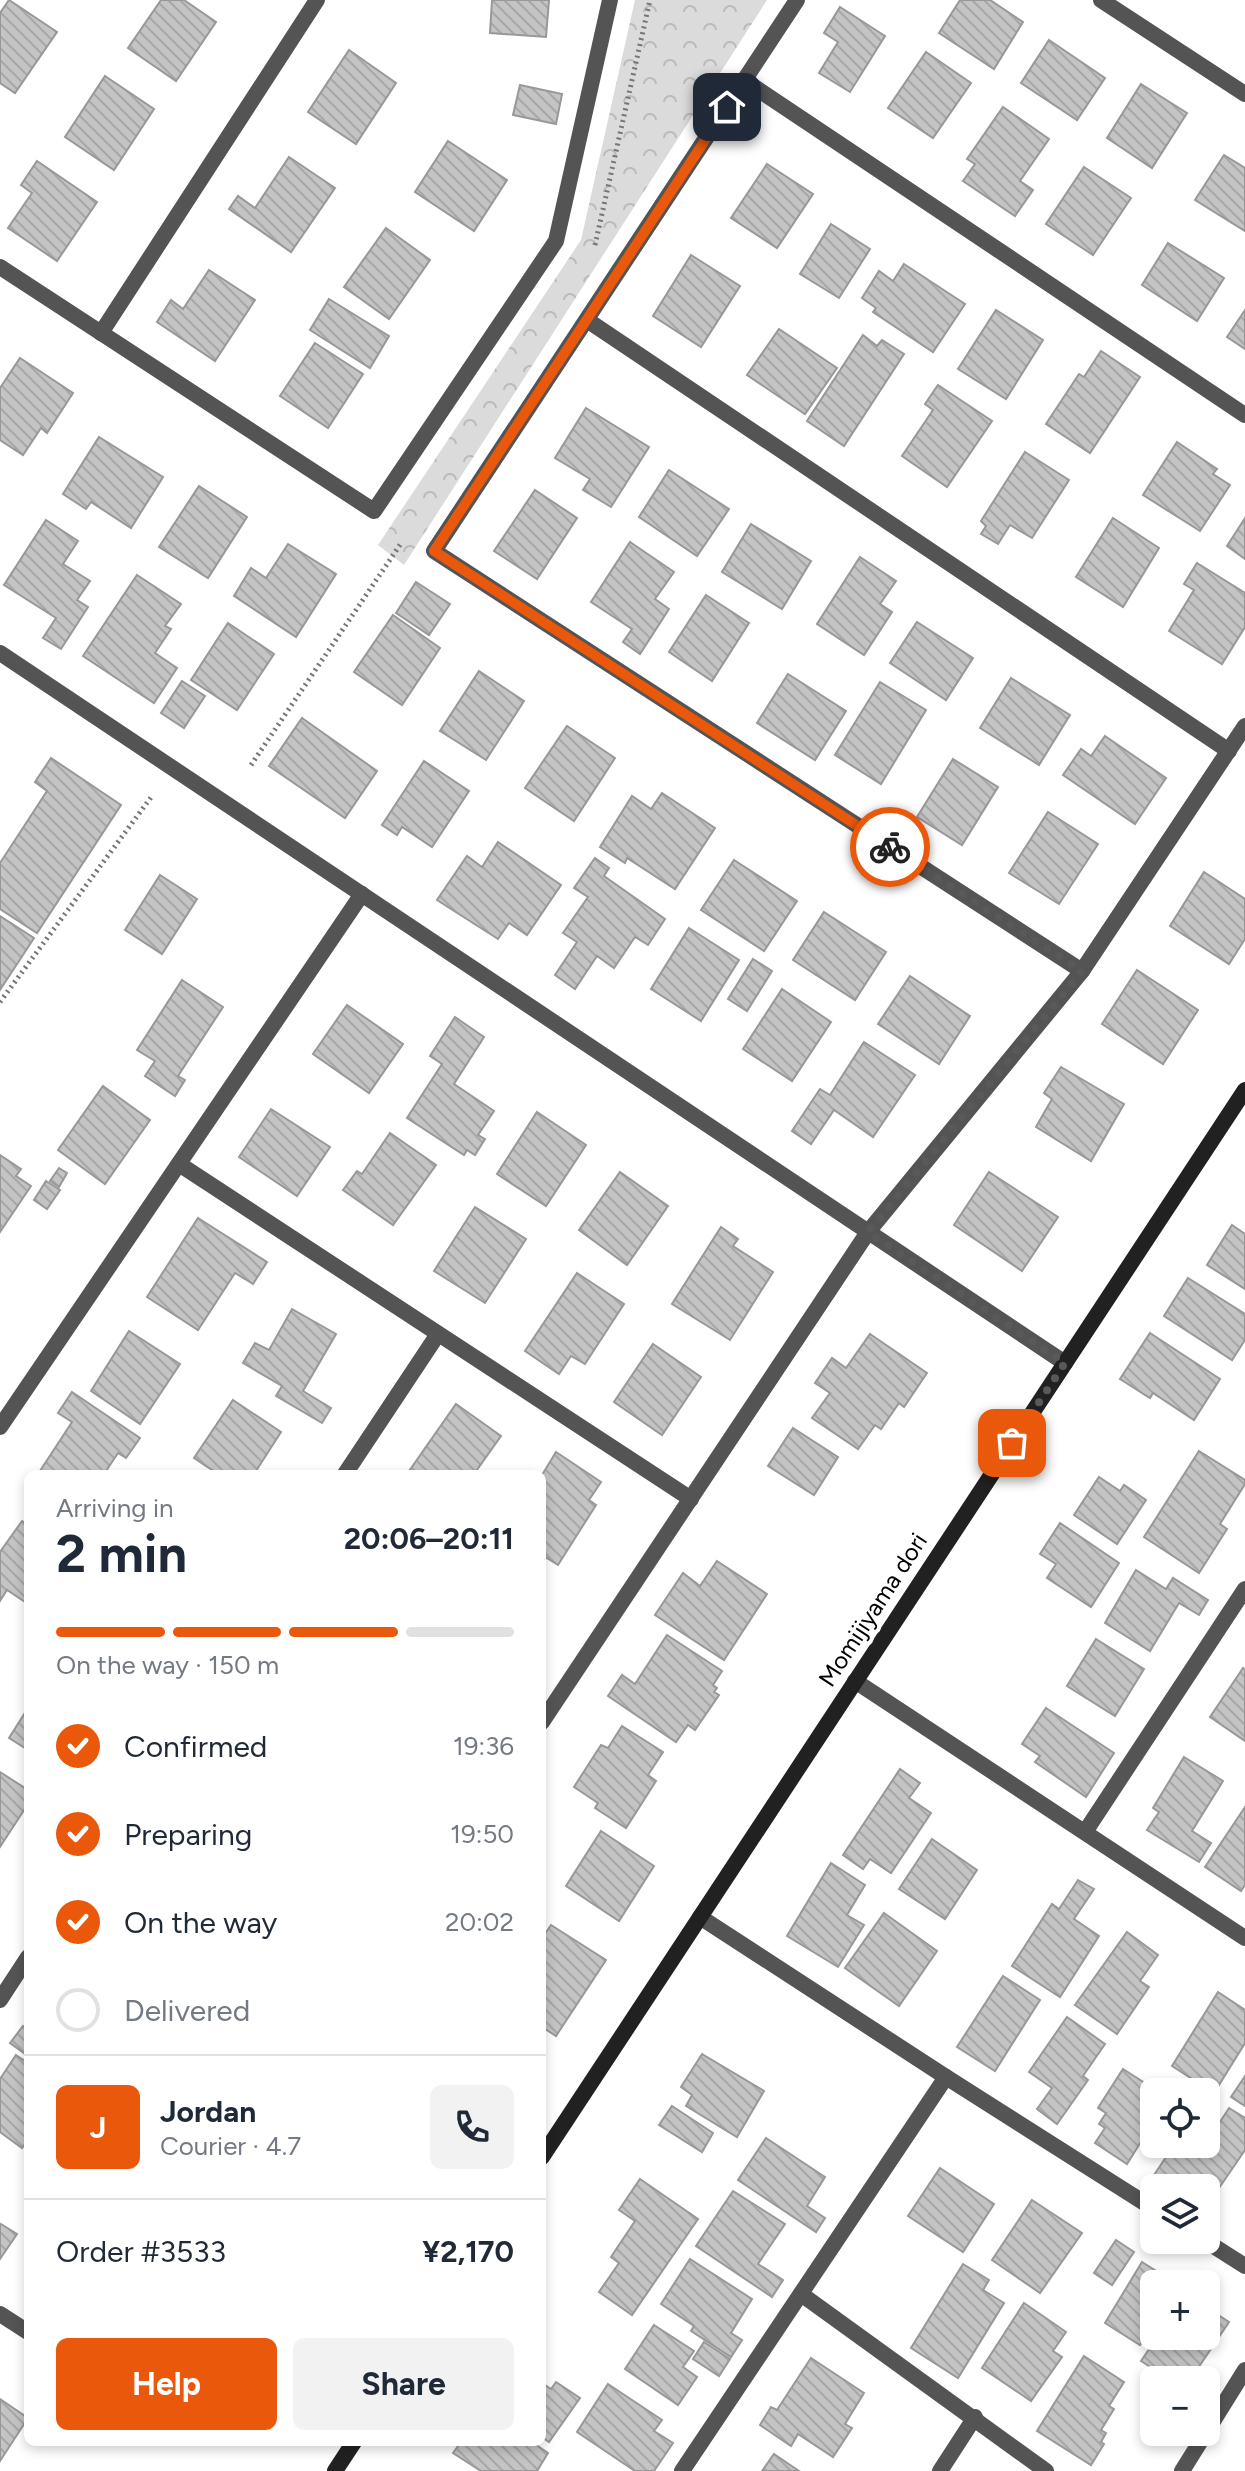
<!DOCTYPE html>
<html lang="en">
<head>
<meta charset="utf-8">
<style>
  :root { --surface:#fff; --page:#f2f2f3; --text:#1f2937; --muted:#747a83; --line:#e0e1e3; --accent:#ea580c }
  body { margin:0; font-family:Figtree,sans-serif; background:var(--page); color:var(--text); height:100vh; display:flex; flex-direction:column; font-size:30px; white-space:nowrap }
  * { box-sizing:border-box; margin:0 }
  p { font-size:26px; color:var(--muted) }
  .icon { flex:none; width:44px; height:44px; fill:none; stroke:currentColor; stroke-width:2; stroke-linecap:round; stroke-linejoin:round }
  .map { position:relative; flex:1; overflow:hidden }
  .sheet { position:absolute; left:24px; top:1470px; width:522px; height:976px; display:flex; flex-direction:column; background:var(--surface); border-radius:12px; box-shadow:0 4px 12px #0003 }
  .sheet>* { flex:none }
  .controls { position:absolute; left:1140px; top:2078px; display:grid; gap:16px }
  .controls a { display:grid; place-items:center; width:80px; height:80px; border-radius:12px; background:var(--surface); box-shadow:0 4px 12px #0003; font-size:40px }
  .pin { position:absolute; display:grid; place-items:center; width:68px; height:68px; color:#fff; margin:-34px; border-radius:16px; box-shadow:0 4px 12px #0006 }
  .courier { position:absolute; display:grid; place-items:center; width:80px; height:80px; margin:-40px; border:6px solid #ea580c; border-radius:50%; background:#fff; color:#222; box-shadow:0 2px 10px #0007 }
  .headline em { font-style:normal; font-weight:700 }
  .headline div { display:flex; flex-direction:column-reverse }
  .headline { display:flex; align-items:center; justify-content:space-between; height:136px; padding:0 32px }
  h1 { font-size:52px; font-weight:700; line-height:60px }
  .bar { display:grid; grid-template-columns:repeat(4,1fr); gap:12px 8px; align-content:center; height:96px; padding:0 32px }
  .bar i { height:10px; border-radius:6px; background:var(--line) }
  .bar .on { background:var(--accent) }
  .bar p { grid-column:span 4 }
  .line { display:flex; align-items:center; gap:20px; padding:0 32px; border-top:2px solid var(--line) }
  .line div { flex:1 }
  .round { display:grid; place-items:center; flex:none; width:84px; height:84px; border-radius:12px; background:var(--page) }
  ol { padding:0 32px; list-style:none }
  li { display:flex; align-items:center; gap:24px; height:88px }
  li p { margin-inline-start:auto }
  li .icon { padding:8px; border-radius:50%; background:var(--accent); color:#fff; stroke-width:4 }
  li:last-child { color:var(--muted) }
  li i { width:44px; height:44px; border:4px solid var(--line); border-radius:50% }
  .action { display:flex; gap:16px; margin-top:auto; padding:16px 32px }
  .action a { flex:1; height:92px; border-radius:12px; background:var(--accent); color:#fff; font-size:32px; font-weight:700; line-height:92px; text-align:center }
  .action a+a { background:var(--page); color:var(--text) }
  .map>svg:first-child { display:block }
  .forest { fill:url(#forest-crowns) }
  .building { fill:url(#building-back-hatch); stroke:#989898; stroke-width:2 }
  .lines { fill:none; stroke-linecap:round; stroke-linejoin:round }
  .path { stroke:#767676; stroke-width:5; stroke-dasharray:2 4; stroke-linecap:butt }
  .street { stroke:#545454; stroke-width:16 }
  .secondary { stroke:#212121; stroke-width:16 }
  .done { stroke:#595959; stroke-width:8; stroke-dasharray:0 14.4 }
  .route { stroke:#ea580c; stroke-width:10 }
  .labels { text-anchor:middle; stroke-width:8; stroke-linejoin:round; paint-order:stroke }
  .street-label { font-size:24px; fill:#000; stroke:#fff }
</style>
</head>
<body>
<div class="map">
<svg width="1245" height="2471" viewBox="0 0 1245 2471">
  <defs>
    <pattern id="forest-crowns" width="20" height="18" patternUnits="userSpaceOnUse" patternTransform="scale(2)"><rect width="20" height="18" fill="#dbdbdb"/><path d="M2 6a3 3 0 1 1 6 0M12 15a3 3 0 1 1 6 0" fill="none" stroke="#bababa"/></pattern>
    <pattern id="building-back-hatch" width="6" height="6" patternUnits="userSpaceOnUse" patternTransform="scale(2)"><rect width="6" height="6" fill="#c4c4c4"/><path d="M-1 5l2 2M0 0l6 6M5-1l2 2" fill="none" stroke="#a7a7a7"/></pattern>
  </defs>
  <rect width="100%" height="100%" fill="#fff"/>
  <polygon class="forest" points="635,0 767,0 404,565 378,545 581,240"/>
  <g class="building">
    <polygon points="9,0 57,32 15,93 0,83 0,13"/>
    <polygon points="161,0 184,0 216,22 176,81 128,48"/>
    <polygon points="492,0 549,0 546,37 490,33"/>
    <polygon points="960,0 990,0 1023,22 994,69 939,33"/>
    <polygon points="840,7 885,36 850,92 819,73 838,42 824,33"/>
    <polygon points="1049,40 1105,78 1077,120 1021,83"/>
    <polygon points="349,50 396,83 356,144 308,112"/>
    <polygon points="926,52 971,83 933,138 888,108"/>
    <polygon points="105,76 154,109 114,170 65,137"/>
    <polygon points="1141,84 1187,113 1152,168 1107,138"/>
    <polygon points="520,85 562,94 556,124 513,115"/>
    <polygon points="1003,107 1049,139 1020,181 1033,190 1015,216 963,181 975,164 967,159"/>
    <polygon points="448,141 507,180 474,231 415,192"/>
    <polygon points="1224,155 1245,168 1245,231 1195,200"/>
    <polygon points="289,157 335,188 291,252 229,209 238,196 255,208"/>
    <polygon points="37,161 97,202 57,261 8,228 32,193 21,185"/>
    <polygon points="767,164 813,194 777,248 731,218"/>
    <polygon points="1084,167 1131,198 1093,255 1046,224"/>
    <polygon points="831,224 870,249 839,298 800,274"/>
    <polygon points="386,228 430,260 389,319 344,287"/>
    <polygon points="1168,243 1224,278 1197,321 1142,285"/>
    <polygon points="691,255 740,286 701,347 653,316"/>
    <polygon points="904,264 965,304 933,352 873,312 876,308 862,298 879,271 893,281"/>
    <polygon points="209,270 255,300 215,361 157,322 171,300 183,309"/>
    <polygon points="329,299 389,336 370,368 310,330"/>
    <polygon points="996,310 1043,340 1006,399 958,369"/>
    <polygon points="1245,310 1245,349 1227,337"/>
    <polygon points="779,329 837,368 805,414 747,375"/>
    <polygon points="863,335 877,346 882,340 904,354 844,446 807,421"/>
    <polygon points="315,343 363,374 328,428 280,396"/>
    <polygon points="1101,351 1140,377 1090,453 1046,424 1079,374 1084,377"/>
    <polygon points="20,358 73,393 47,433 41,428 23,455 0,440 0,388"/>
    <polygon points="938,385 992,421 947,487 902,456 933,410 925,404"/>
    <polygon points="586,408 649,447 611,507 583,490 590,479 555,458"/>
    <polygon points="99,437 163,477 131,528 91,502 86,509 63,494"/>
    <polygon points="1177,442 1217,469 1213,474 1230,485 1200,531 1143,495"/>
    <polygon points="1025,452 1069,480 1032,538 1010,525 998,544 981,534 986,526 981,521"/>
    <polygon points="669,470 729,509 697,556 639,517"/>
    <polygon points="199,486 247,517 208,578 159,547"/>
    <polygon points="535,490 577,518 537,579 494,551"/>
    <polygon points="1113,518 1159,548 1123,607 1076,577"/>
    <polygon points="1245,518 1245,559 1227,546"/>
    <polygon points="46,520 78,541 63,564 90,581 77,600 88,607 61,649 43,638 56,618 4,585"/>
    <polygon points="751,524 811,561 782,609 722,572"/>
    <polygon points="630,542 674,572 655,599 669,609 640,654 623,642 632,629 591,602"/>
    <polygon points="288,544 336,574 296,637 234,596 251,568 266,578"/>
    <polygon points="860,557 896,581 880,604 892,612 864,655 817,624"/>
    <polygon points="1197,563 1245,593 1245,627 1222,664 1169,631 1194,590 1184,584"/>
    <polygon points="137,575 181,604 165,626 171,629 155,653 177,668 154,703 83,656"/>
    <polygon points="416,582 450,604 429,635 396,613"/>
    <polygon points="706,595 749,623 712,681 669,652"/>
    <polygon points="393,615 440,648 402,705 354,672"/>
    <polygon points="917,622 973,658 946,700 890,663"/>
    <polygon points="228,623 274,654 237,710 191,680"/>
    <polygon points="479,671 524,701 486,760 440,731"/>
    <polygon points="788,674 846,711 815,760 757,723"/>
    <polygon points="1011,678 1070,715 1039,765 980,728"/>
    <polygon points="182,681 205,696 184,728 161,713"/>
    <polygon points="880,682 926,710 881,784 835,755"/>
    <polygon points="302,718 377,771 345,818 269,766"/>
    <polygon points="567,726 615,758 574,821 525,788"/>
    <polygon points="1105,736 1166,778 1135,824 1063,775 1081,749 1091,756"/>
    <polygon points="51,758 121,805 37,933 0,909 0,863 47,791 35,782"/>
    <polygon points="953,759 998,787 962,845 917,817"/>
    <polygon points="424,761 469,791 432,847 402,827 397,835 382,825"/>
    <polygon points="662,793 715,828 675,889 627,858 625,863 600,847 632,796 651,809"/>
    <polygon points="1048,812 1098,844 1059,904 1009,873"/>
    <polygon points="498,842 561,885 527,935 509,923 498,939 437,900 467,856 482,867"/>
    <polygon points="595,858 609,868 604,876 665,919 648,945 635,937 614,968 597,956 575,989 555,975 577,942 563,933 588,897 574,888"/>
    <polygon points="734,860 797,901 764,951 701,910"/>
    <polygon points="1204,872 1245,899 1245,939 1229,964 1170,926"/>
    <polygon points="160,875 197,899 162,954 125,930"/>
    <polygon points="824,912 886,952 855,1000 793,960"/>
    <polygon points="0,916 34,938 0,990"/>
    <polygon points="689,928 739,960 701,1021 651,989"/>
    <polygon points="753,959 772,971 747,1011 728,999"/>
    <polygon points="1137,970 1198,1010 1163,1064 1102,1024"/>
    <polygon points="910,976 970,1016 939,1064 878,1024"/>
    <polygon points="182,980 223,1007 178,1076 185,1080 175,1096 145,1076 155,1061 137,1050"/>
    <polygon points="782,989 831,1022 792,1081 743,1049"/>
    <polygon points="347,1005 403,1044 369,1093 313,1054"/>
    <polygon points="455,1017 484,1037 454,1084 494,1111 478,1135 485,1139 475,1155 467,1150 464,1155 407,1118 442,1064 430,1056"/>
    <polygon points="864,1042 915,1075 873,1137 834,1110 811,1144 792,1131 820,1089 830,1095"/>
    <polygon points="1061,1067 1124,1104 1091,1161 1036,1127 1052,1099 1044,1093"/>
    <polygon points="103,1086 150,1120 105,1184 58,1150"/>
    <polygon points="271,1109 330,1147 297,1196 239,1157"/>
    <polygon points="537,1112 586,1145 546,1206 497,1174"/>
    <polygon points="390,1133 436,1165 393,1225 343,1190 357,1171 362,1174"/>
    <polygon points="0,1155 21,1169 16,1176 31,1186 0,1232"/>
    <polygon points="59,1168 67,1173 59,1187 50,1181"/>
    <polygon points="620,1172 668,1206 627,1265 579,1230"/>
    <polygon points="989,1172 1058,1217 1022,1271 954,1225"/>
    <polygon points="46,1181 60,1190 47,1209 34,1200"/>
    <polygon points="475,1207 526,1239 485,1303 434,1271"/>
    <polygon points="198,1218 267,1262 253,1284 235,1273 198,1330 147,1297"/>
    <polygon points="1232,1225 1245,1234 1245,1289 1207,1265"/>
    <polygon points="721,1227 738,1239 733,1246 773,1272 730,1340 672,1304"/>
    <polygon points="577,1273 624,1304 585,1364 571,1356 559,1374 525,1351"/>
    <polygon points="1188,1278 1245,1314 1245,1340 1232,1360 1164,1316"/>
    <polygon points="292,1309 336,1334 303,1391 331,1408 322,1423 276,1396 282,1386 243,1363 255,1343 269,1350"/>
    <polygon points="129,1331 180,1364 140,1424 91,1391"/>
    <polygon points="1150,1333 1220,1379 1194,1420 1153,1393 1150,1398 1120,1379"/>
    <polygon points="870,1334 927,1373 904,1407 899,1403 881,1429 875,1425 858,1449 812,1418 830,1393 815,1383 832,1358 846,1368"/>
    <polygon points="653,1344 701,1377 662,1435 614,1402"/>
    <polygon points="72,1392 140,1438 126,1458 118,1453 104,1474 38,1474 72,1422 58,1413"/>
    <polygon points="233,1400 281,1432 254,1474 218,1474 194,1458"/>
    <polygon points="456,1404 501,1436 474,1474 407,1474"/>
    <polygon points="793,1428 838,1457 814,1495 768,1466"/>
    <polygon points="1199,1451 1245,1480 1245,1484 1220,1524 1227,1529 1199,1573 1144,1537"/>
    <polygon points="556,1452 601,1482 589,1500 596,1505 558,1565 542,1555 542,1475"/>
    <polygon points="1099,1477 1120,1491 1124,1485 1146,1500 1117,1544 1074,1515"/>
    <polygon points="22,1521 28,1525 28,1604 7,1590 0,1601 0,1552"/>
    <polygon points="1060,1523 1119,1563 1091,1607 1047,1578 1056,1564 1040,1554"/>
    <polygon points="717,1561 767,1594 724,1660 655,1615 683,1573 700,1586"/>
    <polygon points="1136,1570 1166,1589 1173,1578 1208,1600 1199,1615 1179,1603 1150,1651 1105,1623"/>
    <polygon points="667,1635 722,1671 713,1685 717,1688 714,1692 719,1695 695,1730 688,1725 676,1742 608,1696 622,1675 635,1684"/>
    <polygon points="1096,1639 1144,1669 1115,1716 1067,1686"/>
    <polygon points="1243,1668 1245,1670 1245,1741 1210,1717"/>
    <polygon points="28,1708 28,1750 9,1738"/>
    <polygon points="1046,1708 1114,1753 1086,1797 1035,1762 1040,1756 1022,1744"/>
    <polygon points="622,1726 663,1752 648,1775 656,1781 626,1828 595,1808 598,1803 574,1787 601,1745 608,1748"/>
    <polygon points="1184,1757 1223,1781 1192,1831 1211,1843 1199,1862 1147,1830 1159,1812 1153,1808"/>
    <polygon points="900,1769 920,1783 909,1798 931,1813 891,1873 870,1859 863,1869 843,1855"/>
    <polygon points="0,1772 28,1790 28,1804 0,1847"/>
    <polygon points="1245,1807 1245,1885 1241,1891 1205,1867"/>
    <polygon points="601,1831 654,1866 619,1921 566,1886"/>
    <polygon points="932,1839 977,1870 945,1919 899,1889"/>
    <polygon points="831,1863 865,1885 847,1915 864,1925 838,1967 787,1936"/>
    <polygon points="1078,1880 1094,1889 1074,1919 1099,1936 1060,1997 1012,1966 1052,1904 1059,1909"/>
    <polygon points="884,1913 937,1951 899,2006 845,1968"/>
    <polygon points="551,1925 606,1960 556,2036 542,2027 542,1938"/>
    <polygon points="1127,1932 1158,1955 1140,1981 1149,1987 1117,2034 1075,2005"/>
    <polygon points="1003,1976 1040,2000 995,2071 957,2047"/>
    <polygon points="1218,1992 1245,2010 1245,2043 1214,2093 1172,2066"/>
    <polygon points="1067,2017 1105,2044 1083,2076 1088,2080 1057,2124 1037,2109 1052,2088 1029,2072"/>
    <polygon points="23,2026 28,2030 28,2056 10,2043"/>
    <polygon points="702,2054 764,2091 737,2137 686,2106 692,2095 681,2087"/>
    <polygon points="16,2055 28,2063 28,2140 22,2148 0,2132 0,2079"/>
    <polygon points="1123,2069 1159,2092 1154,2092 1154,2121 1127,2164 1095,2143 1105,2128 1099,2124 1106,2113 1098,2108"/>
    <polygon points="1245,2076 1245,2106 1231,2097"/>
    <polygon points="672,2106 713,2133 702,2152 659,2125"/>
    <polygon points="1229,2108 1245,2118 1245,2150 1215,2194 1192,2179 1186,2188 1166,2188 1152,2178 1166,2157 1153,2148 1155,2144 1206,2144 1206,2121 1216,2128"/>
    <polygon points="766,2138 825,2177 807,2206 825,2218 816,2232 738,2180"/>
    <polygon points="940,2168 994,2204 963,2252 908,2216"/>
    <polygon points="640,2179 698,2219 632,2315 599,2292 619,2263 611,2257 635,2221 619,2210"/>
    <polygon points="733,2191 785,2224 758,2264 783,2280 772,2297 696,2246"/>
    <polygon points="1032,2200 1082,2233 1040,2293 992,2260"/>
    <polygon points="1,2224 17,2234 0,2259 0,2226"/>
    <polygon points="1116,2240 1134,2252 1112,2285 1094,2273"/>
    <polygon points="690,2259 752,2299 731,2333 742,2340 731,2357 691,2331 694,2326 661,2304"/>
    <polygon points="1142,2262 1177,2284 1154,2284 1154,2323 1140,2345 1105,2323"/>
    <polygon points="963,2264 989,2280 983,2290 1004,2303 958,2378 911,2348"/>
    <polygon points="1024,2303 1066,2332 1053,2351 1062,2357 1031,2401 982,2368"/>
    <polygon points="1206,2307 1229,2322 1190,2380 1171,2380 1141,2361 1158,2336 1206,2336"/>
    <polygon points="654,2325 694,2351 683,2367 697,2377 678,2405 625,2369"/>
    <polygon points="704,2342 730,2359 719,2376 693,2359"/>
    <polygon points="1084,2356 1124,2382 1109,2406 1114,2409 1101,2430 1106,2433 1101,2442 1104,2444 1091,2465 1037,2431"/>
    <polygon points="811,2358 864,2393 845,2424 852,2428 833,2457 798,2434 791,2446 760,2425 771,2407 777,2410"/>
    <polygon points="556,2382 580,2398 549,2442 542,2437 542,2383 551,2389"/>
    <polygon points="608,2384 662,2420 654,2431 673,2443 654,2471 635,2471 577,2432"/>
    <polygon points="0,2399 28,2418 0,2461"/>
    <polygon points="461,2442 532,2442 548,2453 537,2471 481,2471 453,2453"/>
    <polygon points="774,2454 799,2471 762,2471"/>
  </g>
  <g class="lines">
    <g class="path">
      <polyline points="595,245 650,0"/>
      <polyline points="251,765 402,542"/>
      <polyline points="0,1002 152,796"/>
    </g>
    <g class="street">
      <polyline points="797,0 434,551 1082,971"/>
      <polyline points="1101,0 1245,94"/>
      <polyline points="744,80 1245,415"/>
      <polyline points="0,267 374,511 556,241 610,0"/>
      <polyline points="587,320 1229,751"/>
      <polyline points="101,333 317,0"/>
      <polyline points="0,653 1065,1363"/>
      <polyline points="179,1164 691,1499"/>
      <polyline points="0,1427 362,894"/>
      <polyline points="345,1474 438,1334"/>
      <polyline points="855,1681 1245,1938"/>
      <polyline points="542,1722 868,1232 1082,971 1245,726"/>
      <polyline points="1085,1832 1245,1589"/>
      <polyline points="700,1917 946,2077 1154,2209"/>
      <polyline points="0,2000 28,1957"/>
      <polyline points="1204,2240 1245,2266"/>
      <polyline points="801,2294 1046,2471"/>
      <polyline points="0,2314 28,2332"/>
      <polyline points="682,2471 946,2077"/>
      <polyline points="940,2471 975,2417"/>
      <polyline points="1182,2471 1245,2370"/>
    </g>
    <g class="secondary">
      <polyline points="542,2157 1245,1090"/>
      <polyline points="335,2471 354,2442"/>
    </g>
  </g>
  <g class="lines">
    <polyline class="done" points="890,847 1082,971 868,1232 1065,1363 1012,1443"/>
    <polyline class="route" points="727,107 434,551 890,847"/>
  </g>
  <g class="labels">
    <g class="street-label">
      <text transform="translate(873 1610) rotate(-57)" y="8">Momijiyama dori</text>
    </g>
  </g>
</svg>
<div class="controls">
<a><svg class="icon" aria-label="locate" viewBox="0 0 24 24"><circle cx="12" cy="12" r="6"/><path d="M12 2v4M12 18v4M2 12h4M18 12h4"/></svg></a>
<a><svg class="icon" aria-label="layers" viewBox="0 0 24 24"><path d="M12 4l9 5-9 5-9-5zM3 14l9 5 9-5"/></svg></a>
<a>+</a>
<a>−</a>
</div>
<div class="pin" style="left:1012px;top:1443px;background:#ea580c"><svg class="icon" aria-label="bag" viewBox="0 0 24 24"><path d="M5 8h14l-1 12H6zM9 8a3 3 0 0 1 6 0"/></svg></div>
<div class="pin" style="left:727px;top:107px;background:#1f2937"><svg class="icon" aria-label="home" viewBox="0 0 24 24"><path d="M3 11l9-7 9 7M6 9v11h12V9"/></svg></div>
<div class="courier" style="left:890px;top:847px"><svg class="icon" aria-label="bike" viewBox="0 0 24 24"><circle cx="6" cy="16" r="4"/><circle cx="18" cy="16" r="4"/><path d="M6 16l4-8h5l3 8M10 8l3 8H6M13 5h3"/></svg></div>
<section class="sheet">
<div class="headline"><div><h1>2 min</h1><p>Arriving in</p></div><em>20:06–20:11</em></div>
<div class="bar"><i class="on"></i><i class="on"></i><i class="on"></i><i></i><p>On the way · 150 m</p></div>
<ol>
<li><svg class="icon" aria-label="check" viewBox="0 0 24 24"><path d="M5 12l5 5 9-10"/></svg>Confirmed<p>19:36</p></li>
<li><svg class="icon" aria-label="check" viewBox="0 0 24 24"><path d="M5 12l5 5 9-10"/></svg>Preparing<p>19:50</p></li>
<li><svg class="icon" aria-label="check" viewBox="0 0 24 24"><path d="M5 12l5 5 9-10"/></svg>On the way<p>20:02</p></li>
<li><i></i>Delivered</li>
</ol>
<div class="line" style="height:144px"><b class="round" style="background:var(--accent);color:#fff">J</b><div><b>Jordan</b><p>Courier · 4.7</p></div><a class="round"><svg class="icon" aria-label="phone" viewBox="0 0 24 24"><path d="M5 4h4l2 5-3 2q2 4 5 5l2-3 5 2v4C11 20 4 13 5 4z"/></svg></a></div>
<div class="line" style="height:104px"><div>Order #3533</div><b>¥2,170</b></div>
<div class="action"><a>Help</a><a>Share</a></div>
</section>
</div>
</body>
</html>
